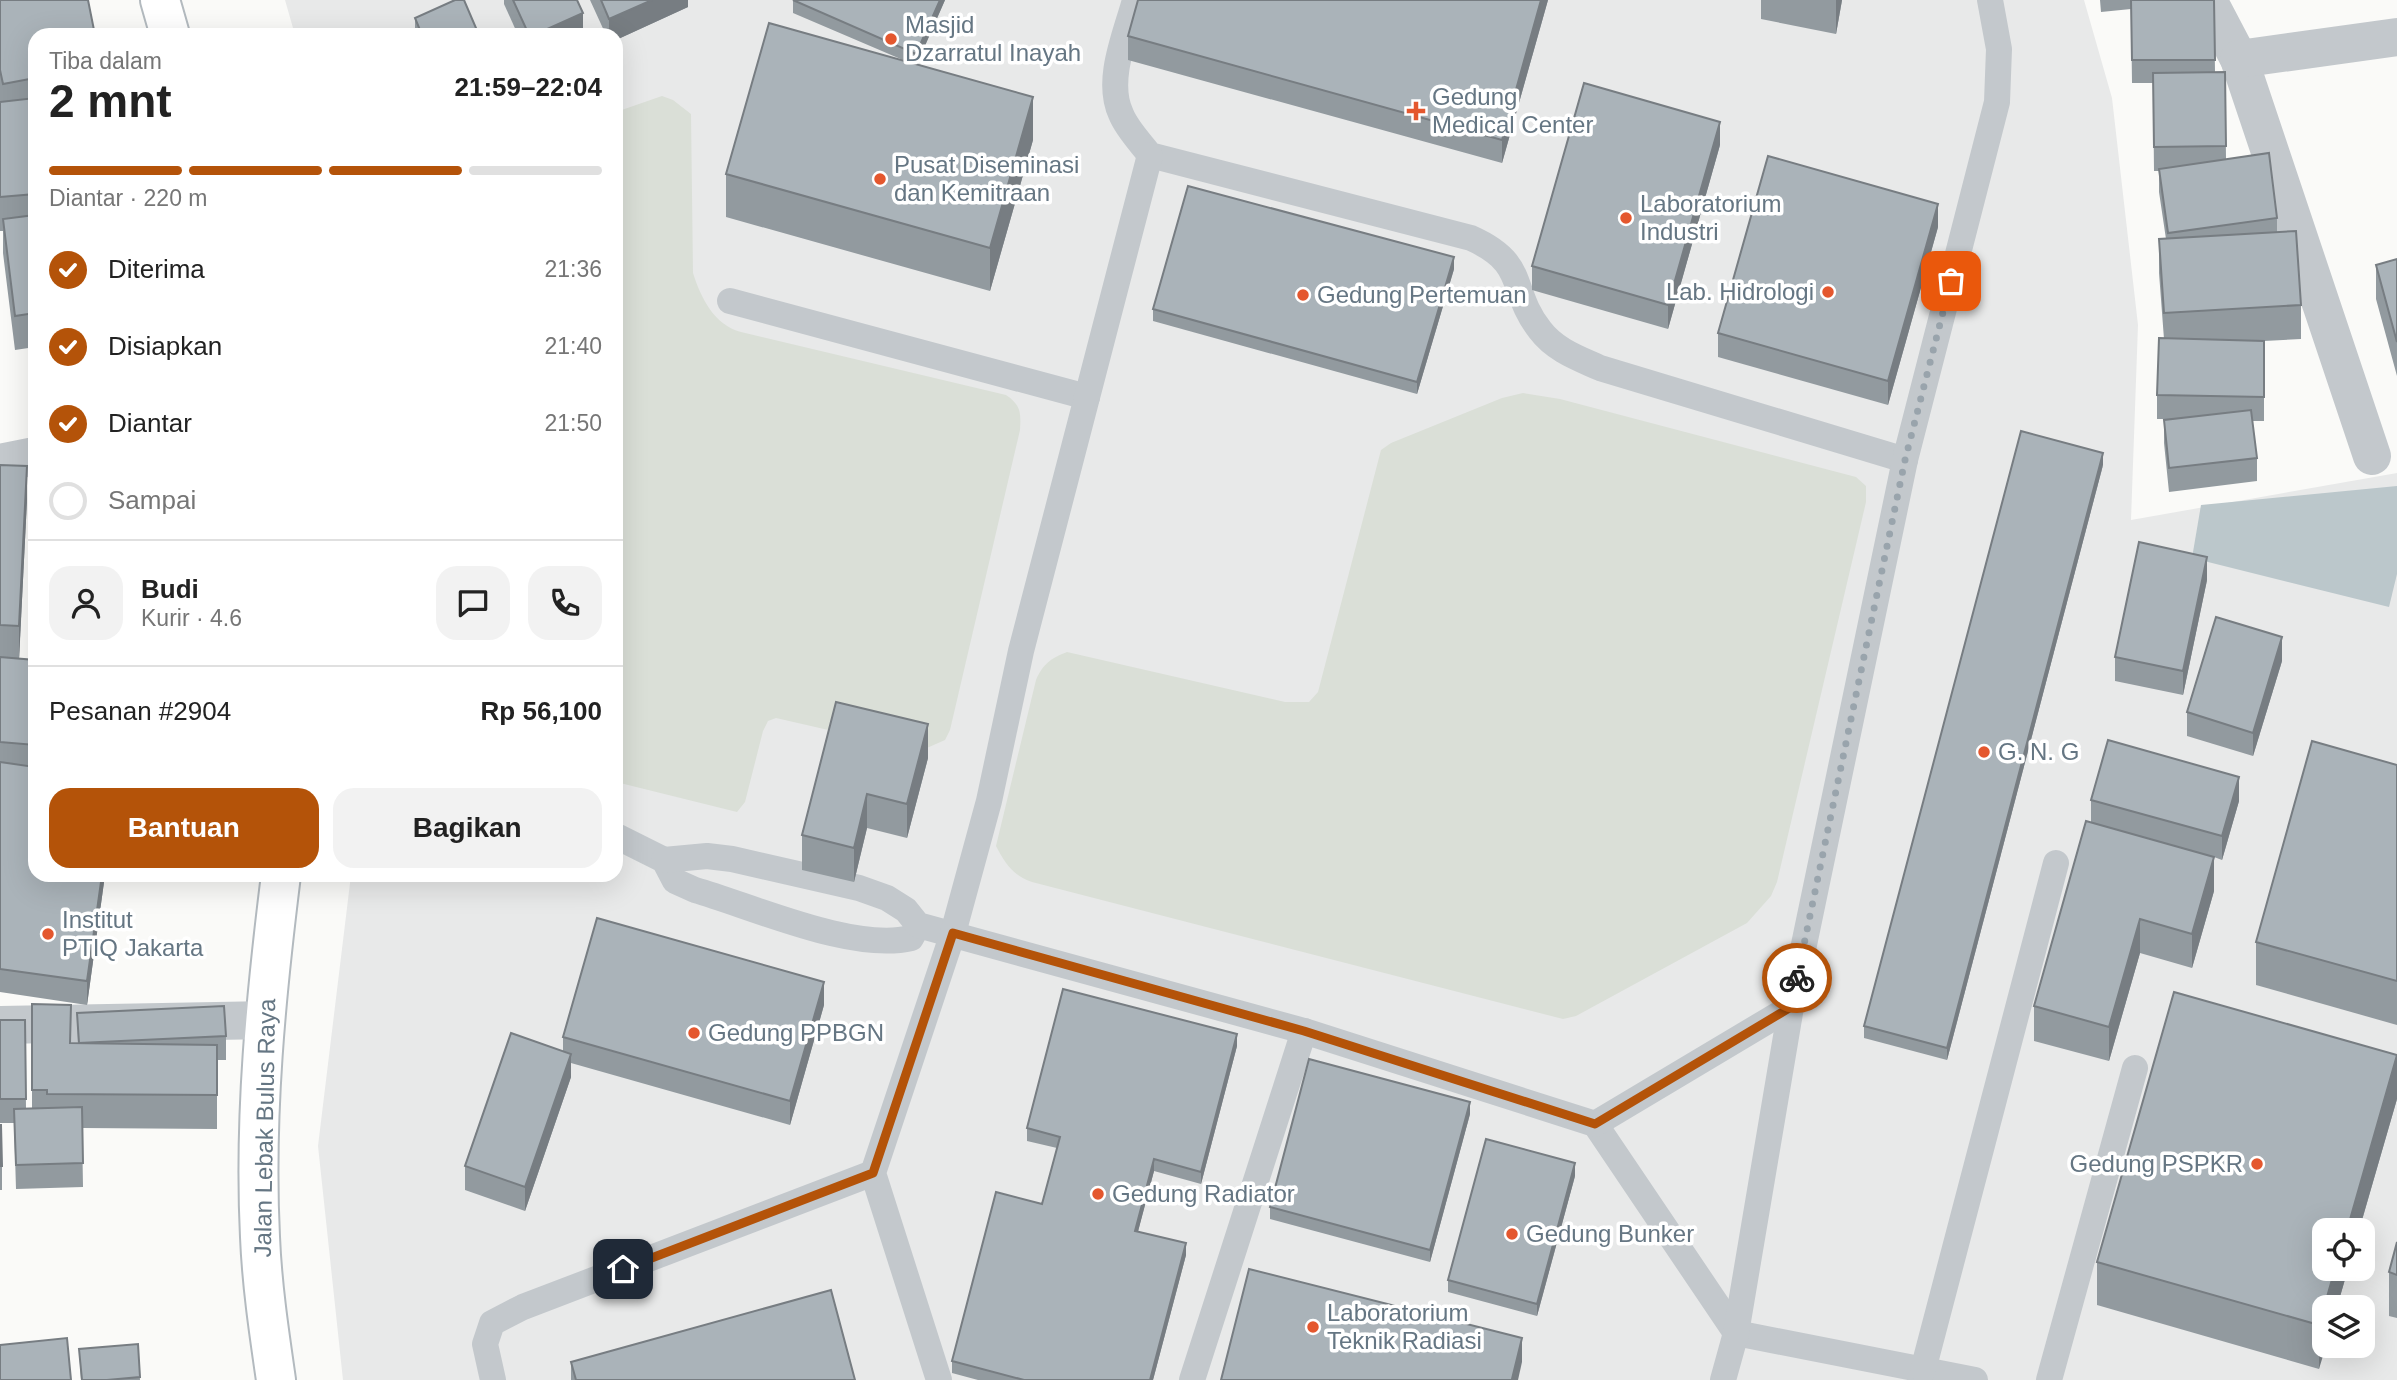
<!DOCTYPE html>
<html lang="id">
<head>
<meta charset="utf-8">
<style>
  :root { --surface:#fff; --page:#f2f2f2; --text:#222; --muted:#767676; --line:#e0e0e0; --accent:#b45309 }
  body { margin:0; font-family:Helvetica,sans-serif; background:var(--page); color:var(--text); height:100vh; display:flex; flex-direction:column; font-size:26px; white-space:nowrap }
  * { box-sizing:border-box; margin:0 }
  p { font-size:23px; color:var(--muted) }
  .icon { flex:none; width:38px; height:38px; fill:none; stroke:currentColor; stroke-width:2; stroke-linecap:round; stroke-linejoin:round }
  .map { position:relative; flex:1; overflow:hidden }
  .drawer { position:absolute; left:28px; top:28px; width:595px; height:854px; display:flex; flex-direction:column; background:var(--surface); border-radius:21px; box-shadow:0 7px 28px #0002 }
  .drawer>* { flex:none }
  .tools { position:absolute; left:2312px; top:1218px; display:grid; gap:14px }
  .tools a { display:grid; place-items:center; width:63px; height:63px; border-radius:14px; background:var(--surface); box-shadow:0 7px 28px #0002; font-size:35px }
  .pin { position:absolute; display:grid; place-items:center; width:60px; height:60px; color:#fff; margin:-30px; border-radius:14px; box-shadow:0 4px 10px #0006 }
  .courier { position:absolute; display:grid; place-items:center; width:70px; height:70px; margin:-35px; border:5px solid #b45309; border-radius:50%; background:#fff; color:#222; box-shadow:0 2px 9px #0007 }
  .summary em { font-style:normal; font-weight:700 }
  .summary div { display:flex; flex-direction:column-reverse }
  .summary { display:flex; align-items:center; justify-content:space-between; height:119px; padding:0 21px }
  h1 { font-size:46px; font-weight:700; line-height:52px }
  .bar { display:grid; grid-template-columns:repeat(4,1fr); gap:10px 7px; align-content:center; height:84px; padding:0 21px }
  .bar i { height:9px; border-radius:5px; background:var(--line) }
  .bar .on { background:var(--accent) }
  .bar p { grid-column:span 4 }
  .line { display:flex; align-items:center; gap:18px; padding:0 21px; border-top:2px solid var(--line) }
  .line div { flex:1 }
  .round { display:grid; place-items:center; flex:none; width:74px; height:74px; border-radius:21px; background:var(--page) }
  ol { padding:0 21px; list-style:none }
  li { display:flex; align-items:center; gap:21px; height:77px }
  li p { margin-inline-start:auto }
  li .icon { padding:7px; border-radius:50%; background:var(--accent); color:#fff; stroke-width:4 }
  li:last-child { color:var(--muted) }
  li i { width:38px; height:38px; border:4px solid var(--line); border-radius:50% }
  .primary-button { display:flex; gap:14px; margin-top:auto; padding:14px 21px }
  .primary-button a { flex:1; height:80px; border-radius:21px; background:var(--accent); color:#fff; font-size:28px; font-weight:700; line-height:80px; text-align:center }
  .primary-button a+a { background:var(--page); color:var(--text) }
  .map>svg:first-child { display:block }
  .built { fill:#e8e9e9; fill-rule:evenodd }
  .green { fill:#dadfd7 }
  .water { fill:#bbc7cb }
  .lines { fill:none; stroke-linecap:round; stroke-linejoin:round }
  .secondary-casing { stroke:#b3babf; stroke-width:42 }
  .service { stroke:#c3c8cc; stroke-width:26 }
  .minor { stroke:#c3c8cc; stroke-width:38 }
  .secondary { stroke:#fff; stroke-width:38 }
  .wall { fill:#929a9f }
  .shaded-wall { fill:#777d82 }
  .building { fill:#aab3b9; stroke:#777d82; stroke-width:2 }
  .done { stroke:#99a4ac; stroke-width:7; stroke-dasharray:0 12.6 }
  .route { stroke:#b45309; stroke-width:9 }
  .poi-dot { fill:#e4572e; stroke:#fff; stroke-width:2.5 }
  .labels { text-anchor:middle; stroke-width:7; stroke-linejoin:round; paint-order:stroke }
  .poi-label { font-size:24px; fill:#657683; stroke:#fff; text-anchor:start }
  .street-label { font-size:24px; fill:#657683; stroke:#fff }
</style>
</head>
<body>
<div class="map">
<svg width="2397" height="1380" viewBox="0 0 2397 1380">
  <rect width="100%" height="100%" fill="#fafaf8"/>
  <path class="built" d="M285 0H2084L2112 98 2138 325 2131 520 2397 473V1380H343L318 1146 351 875H616V35H295ZM2324 1230H2362V1269H2324ZM2324 1307H2362V1346H2324Z"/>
  <g class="green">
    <path d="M662 96 673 100 691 114 693 273C701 298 714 325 741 332L1006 395C1021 405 1021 413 1020 430L950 730 945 740 920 751 776 718 768 721 763 731 745 802 737 812 616 782V112Z"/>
    <path d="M1523 393 1560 399 1856 477 1866 486V502L1777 882 1771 896 1747 923 1576 1016 1563 1019 1032 882C1013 876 1005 863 996 846L1036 680C1043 664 1051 658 1067 652L1285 702H1309L1318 692 1381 450 1391 443 1502 398Z"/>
  </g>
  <polygon class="water" points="2397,486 2397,574 2389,607 2192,558 2201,505"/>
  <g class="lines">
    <g class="secondary-casing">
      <g id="secondary">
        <polyline points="160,0 170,35"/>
        <path d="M276 1380C269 1332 262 1285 260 1237 254 1116 266 995 281 875"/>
      </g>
    </g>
    <g class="service">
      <path d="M1135 0C1126 34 1105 80 1121 114 1127 129 1140 142 1150 155L1471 238C1529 264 1508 289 1540 330 1555 350 1578 358 1600 368L1905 460"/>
      <polyline points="730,301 1087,397"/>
      <path d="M616 836 664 860 675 881 695 890C754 907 853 952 911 938L918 925"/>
      <polyline points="664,860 707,856 732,859 859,888 887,898 906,910 918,925 1304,1031 1595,1124 1736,1333 1975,1380"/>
      <polyline points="1595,1124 1791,1007"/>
      <polyline points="1923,1370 2056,863"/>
      <polyline points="493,1380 485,1344 492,1323 523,1307 873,1173"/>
      <polyline points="939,1380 873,1173 953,933 989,801 1021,651 1150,155"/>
      <polyline points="1192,1380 1304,1031"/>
      <polyline points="1723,1380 1736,1333 1791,1007 1905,460 1997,102 1999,49 1990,0"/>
      <polyline points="2049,1380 2135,1068"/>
    </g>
    <g class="minor">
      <polyline points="2208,0 2239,59 2372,456"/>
      <polyline points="2239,59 2397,37"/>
      <polyline points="0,463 35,456"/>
      <polyline points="0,1025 264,1020"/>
    </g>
    <use href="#secondary" class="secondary"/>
  </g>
  <g class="wall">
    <polygon points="0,0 35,35 35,347 15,350 3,253 3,231 0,231"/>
    <polygon points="504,0 577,0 583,35 518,35 504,4"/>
    <polygon points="590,0 688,0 688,7 616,40 616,35 606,35"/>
    <polygon points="793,0 945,0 917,64 1033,140 990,291 726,217 726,174 903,60 793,13"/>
    <polygon points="1138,0 1548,0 1502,163 1128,60 1128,36"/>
    <polygon points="1761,0 1842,0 1836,34 1761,19"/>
    <polygon points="2100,0 2214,0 2215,72 2225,72 2226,159 2277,218 2277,232 2301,305 2301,339 2264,341 2264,421 2252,421 2257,458 2257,481 2169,492 2164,443 2164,420 2169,419 2157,419 2157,395 2164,339 2159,273 2159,239 2166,239 2159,192 2159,171 2154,171 2153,83 2132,83 2131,9 2101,12"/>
    <polygon points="415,18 479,35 415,35"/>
    <polygon points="1720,145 1668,329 1532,290 1532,266"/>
    <polygon points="1938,227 1888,405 1718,357 1718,333"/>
    <polygon points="2397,259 2397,376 2376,299 2376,265"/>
    <polygon points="1454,269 1417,394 1153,321 1153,309"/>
    <polygon points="0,465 27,500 19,658 35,660 35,875 105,875 87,1005 0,992"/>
    <polygon points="2103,465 1947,1060 1864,1038 1864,1026"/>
    <polygon points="2207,580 2183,695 2115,681 2115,657"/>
    <polygon points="2282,661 2253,756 2187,736 2187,712"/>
    <polygon points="836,702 928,758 907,838 867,828 854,882 802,870 802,835"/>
    <polygon points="2397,765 2397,1025 2256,985 2256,942"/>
    <polygon points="2091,800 2239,801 2222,860 2214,857 2214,891 2192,968 2140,953 2109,1061 2034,1041 2034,1006 2091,822"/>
    <polygon points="32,1004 71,1043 78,1043 77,1013 226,1036 226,1060 217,1060 217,1129 82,1128 83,1187 16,1189 14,1123 0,1123 0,1020 25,1020 26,1109 32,1109"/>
    <polygon points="824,1005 790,1125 571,1063 571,1077 525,1211 465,1190 465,1166 563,1051 563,1037"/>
    <polygon points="1237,1046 1201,1184 1154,1171 1138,1231 1186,1255 1153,1380 978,1380 952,1373 952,1361 1042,1204 1057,1148 1027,1141 1027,1128"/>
    <polygon points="2397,1099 2337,1307 2324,1307 2319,1369 2097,1305 2097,1262"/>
    <polygon points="1470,1114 1430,1262 1270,1219 1270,1207"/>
    <polygon points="0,1125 2,1166 2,1190 0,1190"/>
    <polygon points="1575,1176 1537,1316 1448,1292 1448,1280"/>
    <polygon points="2397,1242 2397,1318 2389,1316 2389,1272"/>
    <polygon points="138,1344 140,1380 81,1380 79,1349"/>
    <polygon points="571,1362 855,1380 571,1380"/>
  </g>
  <g class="shaded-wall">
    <polygon points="652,0 688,0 688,7 616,40 616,35 609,35 609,19"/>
    <polygon points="940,0 945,0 916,66 916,54"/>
    <polygon points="1541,0 1548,0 1502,163 1502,140"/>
    <polygon points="1836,0 1842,0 1836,34"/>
    <polygon points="583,13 583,35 534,35"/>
    <polygon points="1033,97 1033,140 990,291 990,248"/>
    <polygon points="1720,122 1720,145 1668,329 1668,305"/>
    <polygon points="1938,204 1938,227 1888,405 1888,381"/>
    <polygon points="1454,257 1454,269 1417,394 1417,382"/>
    <polygon points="2103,453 2103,465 1947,1060 1947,1048"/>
    <polygon points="27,466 27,500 19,661 19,626"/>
    <polygon points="2207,557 2207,580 2183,695 2183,671"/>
    <polygon points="2282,637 2282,661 2253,756 2253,733"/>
    <polygon points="928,724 928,758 907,838 907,804"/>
    <polygon points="2239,777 2239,801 2222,860 2222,836"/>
    <polygon points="867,794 867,828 854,882 854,848"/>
    <polygon points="2214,857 2214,891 2192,968 2192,934"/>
    <polygon points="102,875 105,875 87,1005 87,981"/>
    <polygon points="2140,919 2140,953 2109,1061 2109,1027"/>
    <polygon points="824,982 824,1005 790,1125 790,1101"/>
    <polygon points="1237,1034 1237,1046 1201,1184 1201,1172"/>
    <polygon points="571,1054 571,1077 525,1211 525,1187"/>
    <polygon points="2397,1055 2397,1099 2359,1230 2347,1230"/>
    <polygon points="1470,1102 1470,1114 1430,1262 1430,1250"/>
    <polygon points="1154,1159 1154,1171 1135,1243 1135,1231"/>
    <polygon points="1575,1163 1575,1176 1537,1316 1537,1304"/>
    <polygon points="1186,1243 1186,1255 1153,1380 1150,1380"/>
    <polygon points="2335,1269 2348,1269 2337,1307 2324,1307"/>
    <polygon points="2324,1309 2324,1346 2326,1346 2319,1369 2319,1325"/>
    <polygon points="1522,1338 1522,1362 1518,1380 1512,1380"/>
  </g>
  <g class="building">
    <polygon points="0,0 88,0 95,35 35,35 35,78 3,84 0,70"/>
    <polygon points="455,0 464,0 479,35 422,35 415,18"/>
    <polygon points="513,0 577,0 583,13 534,35 529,35"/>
    <polygon points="601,0 652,0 609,19"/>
    <polygon points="793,0 940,0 916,54"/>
    <polygon points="1138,0 1541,0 1502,140 1128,36"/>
    <polygon points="2131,0 2214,0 2215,60 2132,60"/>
    <polygon points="769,23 1033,97 990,248 726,174"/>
    <polygon points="2225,72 2226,146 2154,147 2153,73"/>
    <polygon points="1584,83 1720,122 1668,305 1532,266"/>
    <polygon points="35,98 35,194 0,197 0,102"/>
    <polygon points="2269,153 2277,218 2168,233 2159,169"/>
    <polygon points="1768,156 1938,204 1888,381 1718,333"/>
    <polygon points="1188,186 1454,257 1417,382 1153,309"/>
    <polygon points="35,215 35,313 15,316 3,219"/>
    <polygon points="2296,231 2301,305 2164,313 2159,239"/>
    <polygon points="2397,259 2397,342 2376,265"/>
    <polygon points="2159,338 2264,341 2264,397 2157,395"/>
    <polygon points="2251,410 2257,458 2169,468 2164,420"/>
    <polygon points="2021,431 2103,453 1947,1048 1864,1026"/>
    <polygon points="0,465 27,466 19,626 0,625"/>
    <polygon points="2139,542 2207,557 2183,671 2115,657"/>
    <polygon points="2216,617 2282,637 2253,733 2187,712"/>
    <polygon points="0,657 35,660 35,745 0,742"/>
    <polygon points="836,702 928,724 907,804 867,794 854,848 802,835"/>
    <polygon points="2108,740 2239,777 2222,836 2091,800"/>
    <polygon points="2312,741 2397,765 2397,981 2256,942"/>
    <polygon points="0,762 35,767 35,875 102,875 87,981 0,969"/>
    <polygon points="2086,821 2214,857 2192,934 2140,919 2109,1027 2034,1006"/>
    <polygon points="597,918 824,982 790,1101 563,1037"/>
    <polygon points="1063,989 1237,1034 1201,1172 1154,1159 1135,1231 1186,1243 1150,1380 1024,1380 952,1361 996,1192 1042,1204 1060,1137 1027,1128"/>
    <polygon points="2174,992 2397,1055 2347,1230 2324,1230 2324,1269 2335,1269 2319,1325 2097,1262"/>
    <polygon points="32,1004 71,1005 70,1043 217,1045 217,1095 47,1094 47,1090 32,1090"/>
    <polygon points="224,1006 226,1036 79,1043 77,1013"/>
    <polygon points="0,1020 25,1020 26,1099 0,1099"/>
    <polygon points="511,1033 571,1054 525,1187 465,1166"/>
    <polygon points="1309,1059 1470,1102 1430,1250 1270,1207"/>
    <polygon points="82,1107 83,1163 16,1165 14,1109"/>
    <polygon points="0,1125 1,1125 2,1166 0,1166"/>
    <polygon points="1486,1139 1575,1163 1537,1304 1448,1280"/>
    <polygon points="2397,1242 2397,1275 2389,1272"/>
    <polygon points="1249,1269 1522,1338 1512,1379 1516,1380 1221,1380"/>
    <polygon points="831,1290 855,1380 576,1380 571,1362"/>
    <polygon points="67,1338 71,1380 0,1380 0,1345"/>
    <polygon points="138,1344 140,1377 107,1380 82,1380 79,1349"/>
  </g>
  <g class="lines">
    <polyline class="done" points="1797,978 1905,460 1951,281"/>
    <polyline class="route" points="623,1269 873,1173 953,933 1304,1031 1595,1124 1791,1007 1797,978"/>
  </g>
  <g class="poi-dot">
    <circle cx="891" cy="39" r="7"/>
    <path d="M1412.5 100.5h7v7h7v7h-7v7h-7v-7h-7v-7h7z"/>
    <circle cx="880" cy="179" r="7"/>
    <circle cx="1626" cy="218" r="7"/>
    <circle cx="1828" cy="292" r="7"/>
    <circle cx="1303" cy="295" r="7"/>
    <circle cx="1984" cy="752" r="7"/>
    <circle cx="48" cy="934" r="7"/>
    <circle cx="694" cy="1033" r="7"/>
    <circle cx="2257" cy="1164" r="7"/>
    <circle cx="1098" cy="1194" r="7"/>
    <circle cx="1512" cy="1234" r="7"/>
    <circle cx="1313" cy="1327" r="7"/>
  </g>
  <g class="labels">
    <g class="poi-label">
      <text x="905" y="33">Masjid<tspan x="905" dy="28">Dzarratul Inayah</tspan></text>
      <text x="1432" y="105">Gedung<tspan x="1432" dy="28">Medical Center</tspan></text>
      <text x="894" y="173">Pusat Diseminasi<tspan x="894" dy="28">dan Kemitraan</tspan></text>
      <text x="1640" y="212">Laboratorium<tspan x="1640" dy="28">Industri</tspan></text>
      <text x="1814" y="300" text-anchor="end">Lab. Hidrologi</text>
      <text x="1317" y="303">Gedung Pertemuan</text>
      <text x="1998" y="760">G. N. G</text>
      <text x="62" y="928">Institut<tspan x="62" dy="28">PTIQ Jakarta</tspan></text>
      <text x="708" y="1041">Gedung PPBGN</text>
      <text x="2243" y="1172" text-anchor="end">Gedung PSPKR</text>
      <text x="1112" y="1202">Gedung Radiator</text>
      <text x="1526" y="1242">Gedung Bunker</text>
      <text x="1327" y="1321">Laboratorium<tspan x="1327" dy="28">Teknik Radiasi</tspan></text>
    </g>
    <g class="street-label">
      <text transform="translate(265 1128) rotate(-89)" y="8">Jalan Lebak Bulus Raya</text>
    </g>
  </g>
</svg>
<div class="tools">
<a><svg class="icon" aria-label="locate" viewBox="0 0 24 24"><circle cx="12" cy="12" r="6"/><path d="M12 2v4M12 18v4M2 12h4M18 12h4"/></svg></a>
<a><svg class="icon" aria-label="layers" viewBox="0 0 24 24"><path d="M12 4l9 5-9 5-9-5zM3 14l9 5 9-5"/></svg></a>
</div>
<div class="pin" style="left:1951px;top:281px;background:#ea580c"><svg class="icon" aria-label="bag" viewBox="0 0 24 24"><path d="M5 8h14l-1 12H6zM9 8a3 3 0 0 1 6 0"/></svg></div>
<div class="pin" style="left:623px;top:1269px;background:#1f2937"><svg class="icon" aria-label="home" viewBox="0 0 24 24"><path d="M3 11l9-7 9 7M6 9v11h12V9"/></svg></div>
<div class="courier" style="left:1797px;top:978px"><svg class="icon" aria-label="bike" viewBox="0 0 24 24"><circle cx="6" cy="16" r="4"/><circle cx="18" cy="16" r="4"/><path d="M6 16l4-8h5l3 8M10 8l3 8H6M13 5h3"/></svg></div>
<section class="drawer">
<div class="summary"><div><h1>2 mnt</h1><p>Tiba dalam</p></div><em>21:59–22:04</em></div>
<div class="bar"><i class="on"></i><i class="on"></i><i class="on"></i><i></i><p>Diantar · 220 m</p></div>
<ol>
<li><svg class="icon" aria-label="check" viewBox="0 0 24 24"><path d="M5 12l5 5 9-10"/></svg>Diterima<p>21:36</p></li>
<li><svg class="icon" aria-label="check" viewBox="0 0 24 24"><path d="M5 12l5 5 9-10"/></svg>Disiapkan<p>21:40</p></li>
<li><svg class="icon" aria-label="check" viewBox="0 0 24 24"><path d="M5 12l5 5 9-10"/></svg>Diantar<p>21:50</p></li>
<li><i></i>Sampai</li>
</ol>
<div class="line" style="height:126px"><a class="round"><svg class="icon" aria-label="person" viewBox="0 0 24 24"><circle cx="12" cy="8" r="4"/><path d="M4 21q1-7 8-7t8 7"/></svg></a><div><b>Budi</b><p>Kurir · 4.6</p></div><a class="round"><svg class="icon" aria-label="chat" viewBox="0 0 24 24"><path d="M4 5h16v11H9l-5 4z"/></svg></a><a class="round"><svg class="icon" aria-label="phone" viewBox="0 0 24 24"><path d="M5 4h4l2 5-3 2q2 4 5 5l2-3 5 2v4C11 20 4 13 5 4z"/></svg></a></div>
<div class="line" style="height:91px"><div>Pesanan #2904</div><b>Rp 56,100</b></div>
<div class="primary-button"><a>Bantuan</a><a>Bagikan</a></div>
</section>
</div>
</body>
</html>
